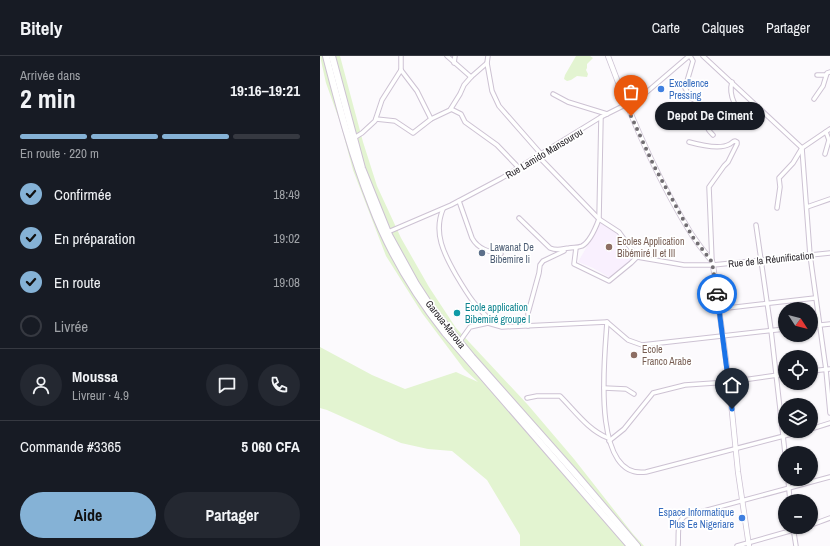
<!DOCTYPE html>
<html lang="fr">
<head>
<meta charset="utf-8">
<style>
  :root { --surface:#171b24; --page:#242831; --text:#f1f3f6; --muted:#9ea1a6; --line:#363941; --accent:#85b2d6 }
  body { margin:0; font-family:"Archivo Narrow",sans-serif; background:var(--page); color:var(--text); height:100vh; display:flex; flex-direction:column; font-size:15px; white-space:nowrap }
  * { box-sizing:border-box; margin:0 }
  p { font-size:13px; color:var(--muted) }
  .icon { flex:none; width:22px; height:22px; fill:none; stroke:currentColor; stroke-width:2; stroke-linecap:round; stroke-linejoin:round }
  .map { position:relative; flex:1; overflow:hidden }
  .side { display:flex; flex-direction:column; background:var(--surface); width:320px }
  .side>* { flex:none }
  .needle { width:26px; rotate:126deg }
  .controls { position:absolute; left:458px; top:246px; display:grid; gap:8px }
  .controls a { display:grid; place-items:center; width:40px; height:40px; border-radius:50%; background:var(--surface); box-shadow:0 1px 3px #0004; font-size:20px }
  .pin { position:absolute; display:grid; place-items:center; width:34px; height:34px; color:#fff; margin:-41px -17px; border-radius:50% 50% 50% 0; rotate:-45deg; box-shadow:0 0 4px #0007 }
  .pin .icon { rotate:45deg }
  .courier { position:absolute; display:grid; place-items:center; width:40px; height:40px; margin:-20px; border:3px solid #1a73e8; border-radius:50%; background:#fff; color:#222; box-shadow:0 1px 5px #0007 }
  .bubble { position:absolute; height:28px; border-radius:14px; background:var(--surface); box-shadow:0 1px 3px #0004; font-size:13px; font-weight:800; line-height:28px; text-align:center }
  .head em { font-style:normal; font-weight:800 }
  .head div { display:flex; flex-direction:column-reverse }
  .head { display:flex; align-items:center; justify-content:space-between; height:68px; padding:0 20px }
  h1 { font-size:26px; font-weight:800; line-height:30px }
  .bar { display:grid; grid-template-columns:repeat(4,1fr); gap:6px 4px; align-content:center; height:48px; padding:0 20px }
  .bar i { height:5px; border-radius:3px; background:var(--line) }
  .bar .current { background:var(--accent) }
  .bar p { grid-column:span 4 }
  .line { display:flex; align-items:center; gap:10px; padding:0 20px; border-top:1px solid var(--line) }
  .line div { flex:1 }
  .round { display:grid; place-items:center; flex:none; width:42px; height:42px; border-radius:21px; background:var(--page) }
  ol { padding:0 20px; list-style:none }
  li { display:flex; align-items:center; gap:12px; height:44px }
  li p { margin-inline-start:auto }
  li .icon { padding:4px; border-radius:50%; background:var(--accent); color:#111; stroke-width:4 }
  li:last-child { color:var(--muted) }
  li i { width:22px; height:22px; border:2px solid var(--line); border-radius:50% }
  .button { display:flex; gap:8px; margin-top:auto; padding:8px 20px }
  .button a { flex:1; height:46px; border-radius:24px; background:var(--accent); color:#111; font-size:16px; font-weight:800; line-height:46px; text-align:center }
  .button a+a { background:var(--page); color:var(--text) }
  header { display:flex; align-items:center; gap:24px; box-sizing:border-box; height:56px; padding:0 20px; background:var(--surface); border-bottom:1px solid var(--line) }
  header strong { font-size:19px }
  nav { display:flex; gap:22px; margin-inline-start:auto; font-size:14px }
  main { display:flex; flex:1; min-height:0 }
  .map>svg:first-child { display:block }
  .built { fill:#f9f0fe }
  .green { fill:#e3f4d1 }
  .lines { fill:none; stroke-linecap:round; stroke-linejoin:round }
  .minor-casing { stroke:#cdc2d3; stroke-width:5.5 }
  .tertiary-casing { stroke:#cdc2d3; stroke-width:6 }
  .trunk-casing { stroke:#cdc2d3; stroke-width:8 }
  .minor { stroke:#fff; stroke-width:3.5 }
  .tertiary { stroke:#fff; stroke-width:4.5 }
  .trunk { stroke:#fff; stroke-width:6 }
  .done { stroke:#726e73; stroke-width:4; stroke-dasharray:0 7.2 }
  .route { stroke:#1a73e8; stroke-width:5 }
  .shop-dot { fill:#3f7fe0; stroke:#fff; stroke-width:1.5 }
  .education-dot { fill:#8d6e63; stroke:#fff; stroke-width:1.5 }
  .service-dot { fill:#5c6f8a; stroke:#fff; stroke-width:1.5 }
  .culture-dot { fill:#0f9aa8; stroke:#fff; stroke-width:1.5 }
  .labels { text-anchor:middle; stroke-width:3.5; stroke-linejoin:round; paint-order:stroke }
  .shop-label { font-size:10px; fill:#366cbe; stroke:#fff; text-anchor:start }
  .street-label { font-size:10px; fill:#272329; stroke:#fff }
  .education-label { font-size:10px; fill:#785e54; stroke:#fff; text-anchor:start }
  .service-label { font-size:10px; fill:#4e5e75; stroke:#fff; text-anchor:start }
  .culture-label { font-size:10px; fill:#0d838f; stroke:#fff; text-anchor:start }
</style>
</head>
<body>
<header>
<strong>Bitely</strong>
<nav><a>Carte</a><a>Calques</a><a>Partager</a></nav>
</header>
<main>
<section class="side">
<div class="head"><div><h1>2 min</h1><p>Arrivée dans</p></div><em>19:16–19:21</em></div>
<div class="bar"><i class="current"></i><i class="current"></i><i class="current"></i><i></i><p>En route · 220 m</p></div>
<ol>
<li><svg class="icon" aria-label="check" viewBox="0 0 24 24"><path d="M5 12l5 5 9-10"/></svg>Confirmée<p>18:49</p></li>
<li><svg class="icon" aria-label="check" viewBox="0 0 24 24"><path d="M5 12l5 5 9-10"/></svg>En préparation<p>19:02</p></li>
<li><svg class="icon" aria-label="check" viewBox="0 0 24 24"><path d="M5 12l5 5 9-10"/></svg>En route<p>19:08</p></li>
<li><i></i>Livrée</li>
</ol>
<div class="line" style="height:72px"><a class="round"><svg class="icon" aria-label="person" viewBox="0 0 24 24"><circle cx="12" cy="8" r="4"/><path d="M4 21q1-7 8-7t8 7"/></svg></a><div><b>Moussa</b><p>Livreur · 4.9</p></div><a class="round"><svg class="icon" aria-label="chat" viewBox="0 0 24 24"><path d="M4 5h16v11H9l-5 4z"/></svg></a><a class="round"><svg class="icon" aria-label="phone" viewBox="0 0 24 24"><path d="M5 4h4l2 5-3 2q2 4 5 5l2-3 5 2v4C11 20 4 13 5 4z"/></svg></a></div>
<div class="line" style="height:52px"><div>Commande #3365</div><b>5 060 CFA</b></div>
<div class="button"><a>Aide</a><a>Partager</a></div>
</section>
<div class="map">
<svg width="510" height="490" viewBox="0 0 510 490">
  <rect width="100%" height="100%" fill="#fcfafd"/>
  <polygon class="built" points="281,166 298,177 313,196 314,205 292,223 273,212 258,206"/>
  <g class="green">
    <polygon points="0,0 20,0 43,86 57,130 81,182 109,231 136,272 208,349 254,403 313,478 324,490 200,490 200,479 167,424 132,395 108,393 81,387 7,354 0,352 0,291 52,319 85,333 136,316 158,326 144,313 102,257 66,200 33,114 20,66 6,27"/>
    <polygon points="256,0 270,0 273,2 267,8 267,12 266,14 268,18 267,21 257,20 251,24 247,25 244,23 245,19"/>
  </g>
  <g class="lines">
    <g class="minor-casing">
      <g id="minor">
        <polyline points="127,0 151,21"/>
        <polyline points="168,0 167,7 172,35 179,50 222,99"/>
        <path d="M370 0 373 5 365 32 371 42 379 47C384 58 383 70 393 79"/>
        <polyline points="383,0 482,92 490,199 506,314 510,357"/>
        <polyline points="134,7 135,0"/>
        <polyline points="81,14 97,35 111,63"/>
        <polyline points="497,19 506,19"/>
        <path d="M412 26C407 42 420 57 429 69"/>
        <polyline points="233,38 248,46 287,58"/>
        <polyline points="494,43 503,30 507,17 510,16"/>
        <polyline points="131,53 141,58 145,66 177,89 199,112"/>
        <polyline points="56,63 75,65 93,77 111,63 130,54 140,38 144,29 151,21 167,7"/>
        <polyline points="34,82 42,77 55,65 62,44 81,14 81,0"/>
        <path d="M369 86C380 89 400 94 410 88 412 87 413 85 415 85L417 86V88L408 106 404 110 389 131 392 205"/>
        <polyline points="505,98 509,84 506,76"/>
        <polyline points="219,101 279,163 299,176 317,201 364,209 393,209 510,197"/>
        <path d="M139 145 152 182C158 193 169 196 181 198"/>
        <polyline points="487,151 510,143"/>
        <polyline points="457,152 460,131 459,122 473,107 482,92 510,73"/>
        <path d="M123 153C113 177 124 198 136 219 149 241 156 252 176 269"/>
        <path d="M199 162 230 192C237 195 241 193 249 192 254 191 257 192 262 190 270 186 276 171 279 163L281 61"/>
        <polyline points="436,169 451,274 465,397"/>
        <polyline points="68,176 131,149 182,122 281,61 321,41 369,0"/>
        <polyline points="256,192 254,208 289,225 311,207 317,201"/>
        <polyline points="399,253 495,242"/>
        <path d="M287 266C285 298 270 424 326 416L483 375"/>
        <polyline points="208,270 208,257 219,217 220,209 223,205 244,195"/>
        <polyline points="491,270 510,268"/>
        <polyline points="140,285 150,271 168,267 182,271 287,266 308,284 322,289 465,273"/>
        <polyline points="491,315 510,313"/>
        <polyline points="284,332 306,333 314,338"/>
        <path d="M207 342 217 340H240C255 355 268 374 288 382"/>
        <polyline points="491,373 510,367"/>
        <polyline points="289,385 304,373 333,337 365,329 409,326 465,318"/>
        <polyline points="468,423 470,445"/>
        <polyline points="491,469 510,462"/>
        <polyline points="473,471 476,490"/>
        <path d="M358 490C359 480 356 466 365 460L510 421"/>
        <polyline points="417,490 484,471"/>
      </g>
    </g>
    <g class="tertiary-casing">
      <path id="tertiary" d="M288 0C311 62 337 123 372 179 378 188 385 197 392 205L393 209 409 326 418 416 429 490"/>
    </g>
    <g class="trunk-casing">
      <g id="trunk">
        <path d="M6 0C19 50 32 100 51 148 68 194 95 239 125 277L310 490"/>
        <polyline points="12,0 42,112 69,179 96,228 111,251 152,301 254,416 317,490"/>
      </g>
    </g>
    <use href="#minor" class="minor"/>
    <use href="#tertiary" class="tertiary"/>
    <use href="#trunk" class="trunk"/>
  </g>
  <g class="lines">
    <polyline class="done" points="311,60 334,110 357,152 372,180 392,206 397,238"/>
    <polyline class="route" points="397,238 412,353"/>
  </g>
  <g class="shop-dot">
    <circle cx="341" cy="33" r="4"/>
    <circle cx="422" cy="462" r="4"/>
  </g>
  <g class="education-dot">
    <circle cx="289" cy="191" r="4"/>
    <circle cx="314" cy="299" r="4"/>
  </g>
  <circle class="service-dot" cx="162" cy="197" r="4"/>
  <circle class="culture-dot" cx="137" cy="257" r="4"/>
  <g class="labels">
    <g class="shop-label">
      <text x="349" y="31">Excellence<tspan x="349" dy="12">Pressing</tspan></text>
      <text x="414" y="460" text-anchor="end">Espace Informatique<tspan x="414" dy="12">Plus Ee Nigeriare</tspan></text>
    </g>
    <g class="street-label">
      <text transform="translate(224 97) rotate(-31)" y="4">Rue Lamido Mansourou</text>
      <text transform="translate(451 203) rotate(-6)" y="4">Rue de la Réunification</text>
      <text transform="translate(126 268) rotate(52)" y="4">Garoua-Maroua</text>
    </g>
    <g class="education-label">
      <text x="297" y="189">Ecoles Application<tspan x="297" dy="12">Bibémiré II et III</tspan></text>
      <text x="322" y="297">Ecole<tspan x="322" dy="12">Franco Arabe</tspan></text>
    </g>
    <g class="service-label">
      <text x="170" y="195">Lawanat De<tspan x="170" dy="12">Bibemire Ii</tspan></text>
    </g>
    <g class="culture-label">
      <text x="145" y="255">Ecole application<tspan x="145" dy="12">Bibemiré groupe l</tspan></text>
    </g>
  </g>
</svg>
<div class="controls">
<a><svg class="needle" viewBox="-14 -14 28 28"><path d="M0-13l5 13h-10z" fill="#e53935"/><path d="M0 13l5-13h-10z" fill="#9ea1a6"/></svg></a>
<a><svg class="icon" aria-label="locate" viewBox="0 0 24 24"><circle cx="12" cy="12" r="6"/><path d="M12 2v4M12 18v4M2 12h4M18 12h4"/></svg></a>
<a><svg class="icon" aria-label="layers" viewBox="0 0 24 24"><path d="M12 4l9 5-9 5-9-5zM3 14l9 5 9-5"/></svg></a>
<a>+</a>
<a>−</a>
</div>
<div class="pin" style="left:311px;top:60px;background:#ea580c"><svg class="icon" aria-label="bag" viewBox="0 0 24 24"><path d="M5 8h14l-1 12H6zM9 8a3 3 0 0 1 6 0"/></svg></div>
<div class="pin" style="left:412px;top:353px;background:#1f2937"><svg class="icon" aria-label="home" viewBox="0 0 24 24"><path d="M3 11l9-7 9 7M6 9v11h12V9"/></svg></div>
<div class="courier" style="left:397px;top:238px"><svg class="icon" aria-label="car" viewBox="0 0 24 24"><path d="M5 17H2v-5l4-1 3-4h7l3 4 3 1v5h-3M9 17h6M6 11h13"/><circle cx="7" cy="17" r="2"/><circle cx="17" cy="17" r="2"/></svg></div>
<div class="bubble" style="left:335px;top:46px;width:110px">Depot De Ciment</div>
</div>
</main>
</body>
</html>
